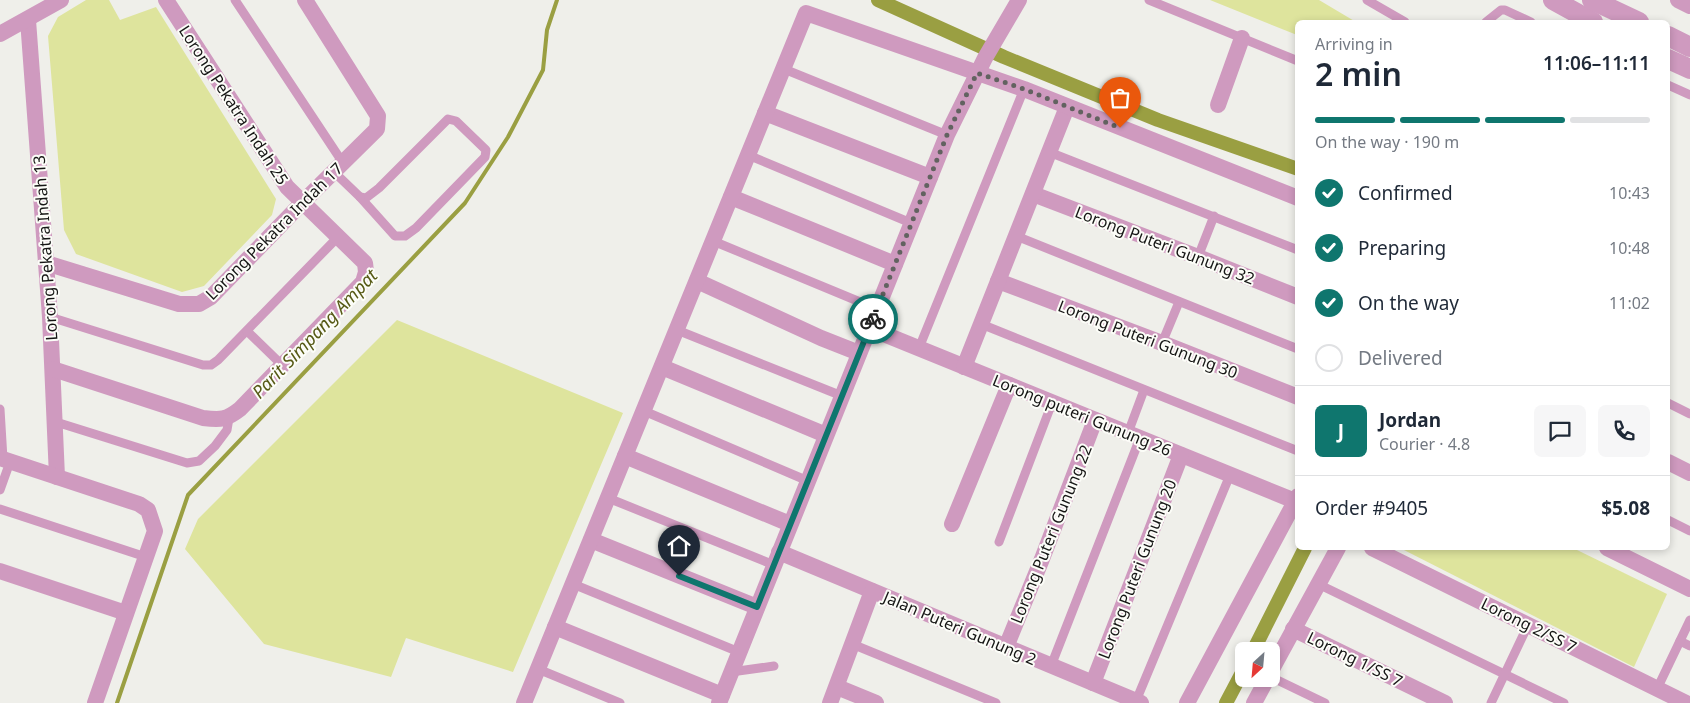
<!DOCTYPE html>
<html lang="en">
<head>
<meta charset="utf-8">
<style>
  :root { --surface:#fff; --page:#f6f6f7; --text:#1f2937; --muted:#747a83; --line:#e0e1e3; --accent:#0f766e }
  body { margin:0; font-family:"Noto Sans",sans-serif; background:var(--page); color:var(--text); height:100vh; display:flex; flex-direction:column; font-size:19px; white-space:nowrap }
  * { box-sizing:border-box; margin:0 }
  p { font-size:16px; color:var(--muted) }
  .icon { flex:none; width:28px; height:28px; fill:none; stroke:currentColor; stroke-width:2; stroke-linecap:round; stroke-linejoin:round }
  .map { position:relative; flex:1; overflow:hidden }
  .side { position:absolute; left:1295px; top:20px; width:375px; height:530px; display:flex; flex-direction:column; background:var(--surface); border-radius:8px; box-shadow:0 2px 8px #0003 }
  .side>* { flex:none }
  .needle { width:32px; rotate:206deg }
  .fabs { position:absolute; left:1235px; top:642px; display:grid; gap:10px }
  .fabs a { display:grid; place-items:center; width:45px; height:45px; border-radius:8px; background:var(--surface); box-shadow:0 2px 8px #0003; font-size:25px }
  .pin { position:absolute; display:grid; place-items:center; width:42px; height:42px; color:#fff; margin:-51px -21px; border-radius:50% 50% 50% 0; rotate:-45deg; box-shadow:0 0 5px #0007 }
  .pin .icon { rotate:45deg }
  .courier { position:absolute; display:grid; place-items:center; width:50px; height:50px; margin:-25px; border:4px solid #0f766e; border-radius:50%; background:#fff; color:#222; box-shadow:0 1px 6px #0007 }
  .headline em { font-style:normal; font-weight:600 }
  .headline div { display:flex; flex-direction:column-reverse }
  .headline { display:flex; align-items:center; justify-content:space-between; height:85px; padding:0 20px }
  h1 { font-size:32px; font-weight:600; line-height:38px }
  .bar { display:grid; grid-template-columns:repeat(4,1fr); gap:8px 5px; align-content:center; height:60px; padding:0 20px }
  .bar i { height:6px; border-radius:4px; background:var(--line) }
  .bar .selected { background:var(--accent) }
  .bar p { grid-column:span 4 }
  .line { display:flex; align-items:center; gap:12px; padding:0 20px; border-top:1px solid var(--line) }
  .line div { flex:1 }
  .round { display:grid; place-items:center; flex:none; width:52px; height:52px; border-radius:8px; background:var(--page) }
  ol { padding:0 20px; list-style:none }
  li { display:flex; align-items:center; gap:15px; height:55px }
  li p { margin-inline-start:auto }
  li .icon { padding:5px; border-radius:50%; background:var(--accent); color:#fff; stroke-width:4 }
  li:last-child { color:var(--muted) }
  li i { width:28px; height:28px; border:2px solid var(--line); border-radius:50% }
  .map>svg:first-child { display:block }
  .green { fill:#dee49d }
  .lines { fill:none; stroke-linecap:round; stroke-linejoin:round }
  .stream { stroke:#9a9f42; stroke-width:4 }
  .canal { stroke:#9a9f42; stroke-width:14 }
  .service { stroke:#cf9abf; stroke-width:9 }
  .minor { stroke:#cf9abf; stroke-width:16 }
  .tertiary { stroke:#cf9abf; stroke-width:20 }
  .done { stroke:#626260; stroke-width:5; stroke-dasharray:0 9 }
  .route { stroke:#0f766e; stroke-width:6 }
  .labels { text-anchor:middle; stroke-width:4; stroke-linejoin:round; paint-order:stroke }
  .street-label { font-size:16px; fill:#161615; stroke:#fcfdf8 }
  .water-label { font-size:18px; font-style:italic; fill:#575a16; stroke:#fcfdf8 }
</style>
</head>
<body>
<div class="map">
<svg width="1690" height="703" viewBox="0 0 1690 703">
  <rect width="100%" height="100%" fill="#efefea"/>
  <g class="green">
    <polygon points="86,0 109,0 120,20 156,7 276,199 272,215 204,286 182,292 76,254 64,230 48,36 58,17"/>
    <polygon points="1210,0 1319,0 1356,22 1298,22 1297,35"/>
    <polygon points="397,320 623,413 513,672 406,638 391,677 264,644 185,549 198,519"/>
    <polygon points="1400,548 1573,548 1667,594 1634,667"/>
  </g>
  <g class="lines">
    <polyline class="stream" points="117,703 188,495 465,203 508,137 543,70 547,30 557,0"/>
    <g class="canal">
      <polyline points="878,0 1004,57 1158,120 1298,169"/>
      <polyline points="1253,651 1305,548"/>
      <polyline points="1226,703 1244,669"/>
    </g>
    <g class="service">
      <polyline points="235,0 343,163"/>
      <polyline points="1149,0 1298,61"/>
      <polyline points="1367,0 1405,22"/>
      <polyline points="1486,22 1501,10 1505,10 1531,22"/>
      <polyline points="784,69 947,135"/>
      <polyline points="1668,85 1690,95"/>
      <polygon points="448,119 456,121 486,150 485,157 416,228 405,236 395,236 360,197 366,198 379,188"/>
      <polyline points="1049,152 1298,250"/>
      <polyline points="748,155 911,223"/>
      <polyline points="334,172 360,197"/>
      <polyline points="1016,236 1298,349"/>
      <polyline points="713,241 877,309"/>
      <polyline points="1198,257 1214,216"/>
      <polyline points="50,317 203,365 211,365 218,360 338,237"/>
      <polyline points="981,324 1298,451"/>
      <polyline points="677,330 842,396"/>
      <polyline points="247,331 282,365"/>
      <polyline points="1162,343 1179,302"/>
      <polyline points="919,348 1024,89"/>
      <polyline points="1668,403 1690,414"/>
      <polyline points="0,409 3,459"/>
      <polyline points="644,411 808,481"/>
      <polyline points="56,422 187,463 199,461 215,446 227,430 229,418"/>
      <polyline points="1128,433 1144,390"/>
      <polyline points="0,490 10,462"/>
      <polyline points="608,498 774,565"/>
      <polyline points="0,509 146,557"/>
      <polyline points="1668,520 1690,531"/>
      <polyline points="999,542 1052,403"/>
      <polyline points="573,584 739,652"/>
      <polyline points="1318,584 1564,703"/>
      <polyline points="1680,641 1690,646"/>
      <polyline points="852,644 996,703"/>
      <polyline points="1051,666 1140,438"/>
      <polyline points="538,669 620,703"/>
      <polyline points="731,672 774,666"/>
      <polyline points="1271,677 1325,703"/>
      <polyline points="1657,689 1690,620"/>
      <polyline points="1136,701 1230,475"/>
      <polyline points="1491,703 1528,625"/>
    </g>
    <g class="minor">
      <polyline points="1678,0 1690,6"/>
      <polyline points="28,20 50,317 57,477"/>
      <polyline points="0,34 61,0"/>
      <polyline points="1218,105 1242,38"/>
      <polyline points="765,113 930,177"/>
      <polyline points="1033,194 1198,257 1298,297"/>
      <polyline points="731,197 895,264"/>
      <polyline points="46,263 179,304 199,304 211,297 302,203 377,129 378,116 305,0"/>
      <polyline points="697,281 821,338 859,353"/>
      <polyline points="998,281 1162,343 1298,397"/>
      <polyline points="869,328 1295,501"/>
      <polyline points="662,367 826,435"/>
      <polyline points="964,367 1067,107"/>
      <path d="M53 369 203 418C221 420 226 420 240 409L363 282 366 272 365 263 287 187 166 0"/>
      <polyline points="625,456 790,524"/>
      <polyline points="0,458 139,504 148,510 155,531 95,703"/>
      <polyline points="1668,462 1690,473"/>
      <polyline points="952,524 1009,385"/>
      <polyline points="591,540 757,607"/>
      <polyline points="1372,548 1686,703"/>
      <polyline points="1607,548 1690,589"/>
      <polyline points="779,552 1141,703"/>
      <polyline points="0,571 126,613"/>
      <polyline points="555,627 722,695"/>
      <polyline points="1293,629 1445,703"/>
      <polyline points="1006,647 1042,559 1095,420"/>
      <polyline points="1271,671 1338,548"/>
      <polyline points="1093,683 1181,455"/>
      <polyline points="837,687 876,703"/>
      <polyline points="524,703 806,13 1024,89 1298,198"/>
      <polyline points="719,703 947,135 985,58 1019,0"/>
      <polyline points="830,703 872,591"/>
      <polyline points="1187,703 1298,496"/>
      <polyline points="1254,703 1267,679"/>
    </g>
    <g class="tertiary">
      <polyline points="1553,0 1593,22"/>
      <polyline points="1592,0 1639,22"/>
      <polyline points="1668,36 1690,47"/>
      <polyline points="1668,59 1690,69"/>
    </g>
  </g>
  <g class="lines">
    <polyline class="done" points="873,319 947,135 977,73 1024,89 1120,128"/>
    <polyline class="route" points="679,576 757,607 873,319"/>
  </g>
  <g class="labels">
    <g class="street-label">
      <text transform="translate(234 105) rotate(57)" y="6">Lorong Pekatra Indah 25</text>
      <text transform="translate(274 231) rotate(-45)" y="6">Lorong Pekatra Indah 17</text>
      <text transform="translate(1165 245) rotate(21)" y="6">Lorong Puteri Gunung 32</text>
      <text transform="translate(45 248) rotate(-94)" y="6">Lorong Pekatra Indah 13</text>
      <text transform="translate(1148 339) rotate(21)" y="6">Lorong Puteri Gunung 30</text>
      <text transform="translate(1082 415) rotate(22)" y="6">Lorong puteri Gunung 26</text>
      <text transform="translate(1051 534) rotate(-68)" y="6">Lorong Puteri Gunung 22</text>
      <text transform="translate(1137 569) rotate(-69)" y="6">Lorong Puteri Gunung 20</text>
      <text transform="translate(1529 625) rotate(26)" y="6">Lorong 2/SS 7</text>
      <text transform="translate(960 628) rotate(23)" y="6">Jalan Puteri Gunung 2</text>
      <text transform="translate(1355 659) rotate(26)" y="6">Lorong 1/SS 7</text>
    </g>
    <g class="water-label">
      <text transform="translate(315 334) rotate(-46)" y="6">Parit Simpang Ampat</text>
    </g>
  </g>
</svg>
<div class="fabs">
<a><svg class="needle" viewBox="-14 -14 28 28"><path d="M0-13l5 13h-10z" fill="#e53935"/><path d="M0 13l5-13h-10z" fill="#747a83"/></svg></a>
</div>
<div class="pin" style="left:1120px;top:128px;background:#ea580c"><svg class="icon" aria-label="bag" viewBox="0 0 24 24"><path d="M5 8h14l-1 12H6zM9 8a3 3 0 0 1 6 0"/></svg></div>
<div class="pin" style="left:679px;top:576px;background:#1f2937"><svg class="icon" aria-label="home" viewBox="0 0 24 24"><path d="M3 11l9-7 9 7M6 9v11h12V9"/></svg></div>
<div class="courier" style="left:873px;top:319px"><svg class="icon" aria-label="bike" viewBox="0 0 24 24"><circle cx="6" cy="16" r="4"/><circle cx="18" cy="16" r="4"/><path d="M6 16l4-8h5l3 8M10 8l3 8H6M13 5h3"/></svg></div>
<section class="side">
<div class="headline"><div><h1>2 min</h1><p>Arriving in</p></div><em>11:06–11:11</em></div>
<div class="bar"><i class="selected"></i><i class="selected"></i><i class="selected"></i><i></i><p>On the way · 190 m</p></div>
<ol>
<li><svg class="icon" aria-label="check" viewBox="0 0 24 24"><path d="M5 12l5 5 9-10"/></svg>Confirmed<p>10:43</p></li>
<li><svg class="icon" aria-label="check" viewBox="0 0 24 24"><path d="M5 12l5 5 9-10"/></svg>Preparing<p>10:48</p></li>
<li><svg class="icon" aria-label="check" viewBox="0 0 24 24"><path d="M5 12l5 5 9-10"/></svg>On the way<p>11:02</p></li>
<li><i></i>Delivered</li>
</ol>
<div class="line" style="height:90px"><b class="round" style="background:var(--accent);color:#fff">J</b><div><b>Jordan</b><p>Courier · 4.8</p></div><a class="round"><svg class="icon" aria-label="chat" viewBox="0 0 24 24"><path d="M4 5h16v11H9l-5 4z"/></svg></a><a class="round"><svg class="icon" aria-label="phone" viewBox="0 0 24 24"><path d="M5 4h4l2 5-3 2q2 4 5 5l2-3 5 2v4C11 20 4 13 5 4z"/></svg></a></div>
<div class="line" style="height:65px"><div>Order #9405</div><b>$5.08</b></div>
</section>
</div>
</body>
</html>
